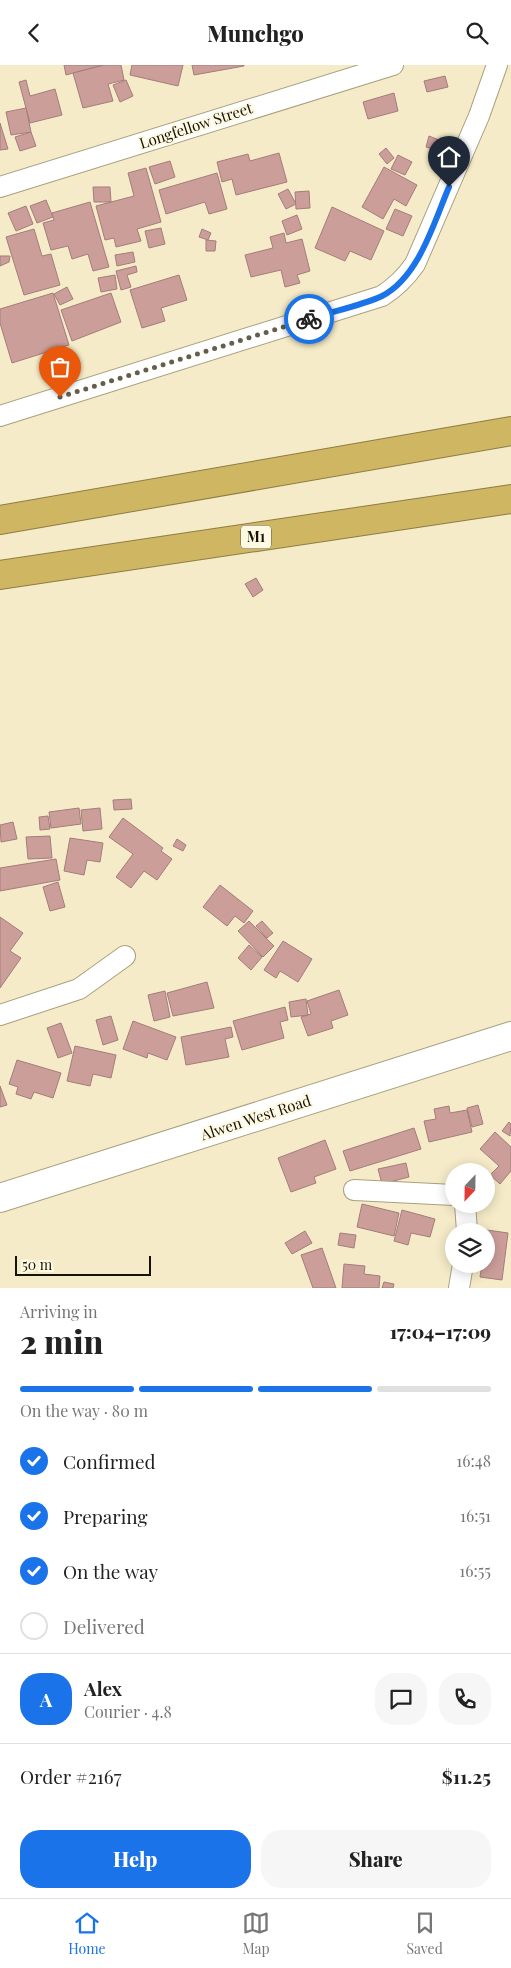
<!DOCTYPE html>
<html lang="en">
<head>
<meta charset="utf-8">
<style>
  :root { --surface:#fff; --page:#f6f6f6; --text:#222; --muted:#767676; --line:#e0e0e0; --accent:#1a73e8 }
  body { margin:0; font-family:"Playfair Display",serif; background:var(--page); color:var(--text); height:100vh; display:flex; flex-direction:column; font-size:19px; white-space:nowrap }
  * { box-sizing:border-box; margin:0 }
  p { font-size:16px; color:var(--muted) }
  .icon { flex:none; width:28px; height:28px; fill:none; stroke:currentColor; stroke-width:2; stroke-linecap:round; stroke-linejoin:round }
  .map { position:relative; height:1223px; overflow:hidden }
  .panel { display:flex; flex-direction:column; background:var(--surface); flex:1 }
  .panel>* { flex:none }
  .needle { width:32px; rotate:202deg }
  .fabs { position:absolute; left:445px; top:1098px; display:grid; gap:10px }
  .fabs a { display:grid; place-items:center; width:50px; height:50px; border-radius:50%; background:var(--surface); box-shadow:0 2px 12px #0003; font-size:25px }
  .scale { position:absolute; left:15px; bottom:12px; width:136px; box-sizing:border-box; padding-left:5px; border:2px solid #161206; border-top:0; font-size:14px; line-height:18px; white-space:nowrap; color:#161206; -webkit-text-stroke:4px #fef9e3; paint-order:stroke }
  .pin { position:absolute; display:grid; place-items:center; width:42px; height:42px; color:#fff; margin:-51px -21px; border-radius:50% 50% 50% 0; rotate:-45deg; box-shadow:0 0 5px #0007 }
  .pin .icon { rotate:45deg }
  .courier { position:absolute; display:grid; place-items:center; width:50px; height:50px; margin:-25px; border:4px solid #1a73e8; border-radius:50%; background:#fff; color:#222; box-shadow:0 1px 6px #0007 }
  .summary em { font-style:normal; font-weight:800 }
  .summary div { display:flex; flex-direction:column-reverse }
  .summary { display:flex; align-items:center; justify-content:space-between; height:85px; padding:0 20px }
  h1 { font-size:32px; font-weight:800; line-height:38px }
  .bar { display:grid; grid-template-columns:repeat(4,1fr); gap:8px 5px; align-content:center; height:60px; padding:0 20px }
  .bar i { height:6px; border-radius:4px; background:var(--line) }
  .bar .current { background:var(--accent) }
  .bar p { grid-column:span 4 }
  .line { display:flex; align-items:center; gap:12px; padding:0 20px; border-top:1px solid var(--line) }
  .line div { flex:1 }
  .round { display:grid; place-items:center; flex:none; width:52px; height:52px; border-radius:20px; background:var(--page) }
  ol { padding:0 20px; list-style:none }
  li { display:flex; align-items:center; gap:15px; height:55px }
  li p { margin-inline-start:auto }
  li .icon { padding:5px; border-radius:50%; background:var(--accent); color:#fff; stroke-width:4 }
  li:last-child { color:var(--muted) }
  li i { width:28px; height:28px; border:2px solid var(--line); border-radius:50% }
  .button { display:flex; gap:10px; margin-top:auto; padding:10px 20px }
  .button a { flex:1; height:58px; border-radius:20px; background:var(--accent); color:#fff; font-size:20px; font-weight:800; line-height:58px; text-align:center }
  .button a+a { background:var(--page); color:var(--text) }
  header { display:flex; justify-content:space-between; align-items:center; height:65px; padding:0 20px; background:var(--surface); font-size:22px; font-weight:800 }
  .tab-bar { display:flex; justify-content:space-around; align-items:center; height:70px; border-top:1px solid var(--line); background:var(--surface); font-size:14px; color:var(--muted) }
  .tab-bar a { display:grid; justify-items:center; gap:2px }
  .tab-bar .current { color:var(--accent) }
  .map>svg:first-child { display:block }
  .building { fill:#cc9e9a; stroke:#a37d7a }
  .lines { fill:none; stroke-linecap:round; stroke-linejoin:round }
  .street-casing { stroke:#a9a07e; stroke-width:22 }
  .secondary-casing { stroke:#a9a07e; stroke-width:30 }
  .highway-casing { stroke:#8e7d42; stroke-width:30 }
  .street { stroke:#fff; stroke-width:20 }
  .secondary { stroke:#fff; stroke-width:28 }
  .highway { stroke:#ceb663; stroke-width:28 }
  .done { stroke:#645e4a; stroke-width:5; stroke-dasharray:0 9 }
  .route { stroke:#1a73e8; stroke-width:6 }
  .labels { text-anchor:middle; stroke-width:4.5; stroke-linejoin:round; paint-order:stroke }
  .shield { fill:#fef9e3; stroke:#5c5748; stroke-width:1 }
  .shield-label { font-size:14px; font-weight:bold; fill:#161206 }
  .street-label { font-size:15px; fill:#161206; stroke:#fef9e3 }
</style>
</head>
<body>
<header><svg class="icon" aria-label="back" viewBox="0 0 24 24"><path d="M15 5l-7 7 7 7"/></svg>Munchgo<svg class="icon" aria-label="search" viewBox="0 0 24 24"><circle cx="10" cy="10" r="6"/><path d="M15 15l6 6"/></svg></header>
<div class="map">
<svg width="511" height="1223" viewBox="0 0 511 1223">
  <rect width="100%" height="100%" fill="#f5ebc8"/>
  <g class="building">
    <polygon points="64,0 103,0 66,10"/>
    <polygon points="104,0 121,0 124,15 108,19 113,36 83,43 73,8"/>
    <polygon points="132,0 183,0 178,21 130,10"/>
    <polygon points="192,0 244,0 244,1 194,10"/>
    <polygon points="445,11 448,22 427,27 424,16"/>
    <polygon points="26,15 30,31 55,24 62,50 30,58 19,17"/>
    <polygon points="126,15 133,31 120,37 113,20"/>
    <polygon points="394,28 398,46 368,54 363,37"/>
    <polygon points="26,43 31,67 11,70 6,47"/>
    <polygon points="0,58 8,84 0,85"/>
    <polygon points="31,67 36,81 20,86 15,72"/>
    <polygon points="429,71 439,75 436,85 426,82"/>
    <polygon points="386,83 394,93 387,99 379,89"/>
    <polygon points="279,88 287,117 236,130 232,114 222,117 217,97 248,89 250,96"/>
    <polygon points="398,90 412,97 405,110 391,104"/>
    <polygon points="170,96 175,112 155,119 149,102"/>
    <polygon points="384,102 417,120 406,141 394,134 383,154 362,142"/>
    <polygon points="146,103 161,157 137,164 141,176 116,182 114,173 105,175 96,141 134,131 128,108"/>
    <polygon points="217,108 227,144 209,149 205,137 166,149 159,125"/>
    <polygon points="93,122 110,122 111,137 94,137"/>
    <polygon points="288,124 296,139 286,144 278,129"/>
    <polygon points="309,126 310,143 296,144 295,127"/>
    <polygon points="46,135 53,152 37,158 30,141"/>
    <polygon points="90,137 109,202 93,206 88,189 72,194 68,181 51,185 43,158 54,155 52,148"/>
    <polygon points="26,141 33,159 16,166 8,148"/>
    <polygon points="332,142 384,166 371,195 350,186 345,196 315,183"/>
    <polygon points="395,144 412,151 403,171 386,164"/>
    <polygon points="297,150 302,164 287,170 282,156"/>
    <polygon points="161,163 165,179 149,183 145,166"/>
    <polygon points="34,164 42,191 51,189 60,220 24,230 6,172"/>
    <polygon points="202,164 211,168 208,175 199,172"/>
    <polygon points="284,168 286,178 302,174 310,206 297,210 300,218 285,222 281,205 251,212 245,190 273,183 270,172"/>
    <polygon points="206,175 216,176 215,186 206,186"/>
    <polygon points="133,187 135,197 117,201 115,190"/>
    <polygon points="0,191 10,191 9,197 0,201"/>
    <polygon points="136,201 137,207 127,210 131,222 121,225 116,206"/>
    <polygon points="115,210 117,224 101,227 98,213"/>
    <polygon points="179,210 187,235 161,243 165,256 142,263 130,225"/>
    <polygon points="67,222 73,234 60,240 54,229"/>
    <polygon points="53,228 69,280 12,298 0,258 0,244"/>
    <polygon points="111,228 121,257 72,276 61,245"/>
    <polygon points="256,513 263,525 253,532 245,519"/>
    <polygon points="131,734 132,744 114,745 113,735"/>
    <polygon points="79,743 81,759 51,763 49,747"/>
    <polygon points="100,743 102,764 83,766 81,745"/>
    <polygon points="48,751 50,764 40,765 39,752"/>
    <polygon points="123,753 163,783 161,786 172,794 157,815 144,806 131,823 116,812 133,789 109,772"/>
    <polygon points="13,757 17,774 1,777 0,760"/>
    <polygon points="50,771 52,793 28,794 26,772"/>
    <polygon points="70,773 103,778 100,797 87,795 84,810 64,806"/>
    <polygon points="177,774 186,780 183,786 173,781"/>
    <polygon points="56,794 60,815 0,826 0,803"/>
    <polygon points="58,817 65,842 50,846 43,822"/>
    <polygon points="220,820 253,846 244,858 235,851 227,861 203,842"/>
    <polygon points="0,852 23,868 10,886 21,893 0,923"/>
    <polygon points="249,856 274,881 263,892 238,866"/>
    <polygon points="262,856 273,868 267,873 256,861"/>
    <polygon points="283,876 312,894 298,917 280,906 276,913 264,905"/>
    <polygon points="249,880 262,892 251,905 238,893"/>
    <polygon points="207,917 214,943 173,951 167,928"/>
    <polygon points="339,925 348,950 331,956 333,963 308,971 301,952 311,949 307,936"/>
    <polygon points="165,926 170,952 154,956 148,930"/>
    <polygon points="306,934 308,950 291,952 289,937"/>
    <polygon points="285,942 288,955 280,957 284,973 242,985 233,956"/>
    <polygon points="111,951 118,975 103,980 96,955"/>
    <polygon points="133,956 176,972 167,995 148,988 147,993 123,984"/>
    <polygon points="61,958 72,988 58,993 47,963"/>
    <polygon points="231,962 233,972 225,974 229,992 186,1000 181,972"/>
    <polygon points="75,981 116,990 111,1013 93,1009 90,1021 67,1016"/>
    <polygon points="17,995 61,1008 53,1033 34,1027 31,1034 16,1029 18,1022 9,1019"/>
    <polygon points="0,1021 7,1040 0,1042"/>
    <polygon points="478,1040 483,1059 472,1062 467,1043"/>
    <polygon points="449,1041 450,1048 467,1045 472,1067 429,1077 424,1056 436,1054 434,1044"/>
    <polygon points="509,1057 511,1059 510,1071 502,1066"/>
    <polygon points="414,1063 421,1084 350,1106 343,1086"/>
    <polygon points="495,1067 511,1082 511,1106 500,1119 490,1110 499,1101 480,1084"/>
    <polygon points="325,1075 336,1104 314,1112 316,1118 291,1127 278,1093"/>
    <polygon points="406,1098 409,1112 382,1119 378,1104"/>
    <polygon points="362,1139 399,1148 394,1171 357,1162"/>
    <polygon points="402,1145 435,1154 430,1172 411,1168 408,1180 394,1176"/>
    <polygon points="487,1165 508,1168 502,1215 480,1212 482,1199 486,1199"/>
    <polygon points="305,1166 312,1178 292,1189 285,1178"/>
    <polygon points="340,1168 356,1170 354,1183 338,1180"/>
    <polygon points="322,1183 336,1223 313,1223 301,1190"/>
    <polygon points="344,1199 365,1201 364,1209 380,1211 379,1223 342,1223"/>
    <polygon points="384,1217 394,1219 393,1223 382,1223"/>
  </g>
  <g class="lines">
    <g class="street-casing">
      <g id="street">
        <polyline points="0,122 393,0"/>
        <path d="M0 351 382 231C396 222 406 212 415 199L479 51 497 0"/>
        <polyline points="0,950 79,924 125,891"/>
        <polyline points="354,1125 454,1130"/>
        <polyline points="465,1139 467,1166"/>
        <polyline points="459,1223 463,1199"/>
      </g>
    </g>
    <g class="secondary-casing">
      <polyline id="secondary" points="0,1133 511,971"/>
    </g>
    <g class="highway-casing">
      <g id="highway">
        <polyline points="0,455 511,366"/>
        <polyline points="0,510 511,434"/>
      </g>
    </g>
    <use href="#street" class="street"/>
    <use href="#secondary" class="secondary"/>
    <use href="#highway" class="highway"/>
  </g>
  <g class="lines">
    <polyline class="done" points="60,332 309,254"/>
    <path class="route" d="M309 254C330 247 364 240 382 231 419 212 434 157 449 122"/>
  </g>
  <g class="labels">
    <rect class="shield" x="241" y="460.5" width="30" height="23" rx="4"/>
    <g class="shield-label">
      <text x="256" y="477">M1</text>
    </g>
    <g class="street-label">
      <text transform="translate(196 61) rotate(-18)" y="5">Longfellow Street</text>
      <text transform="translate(256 1053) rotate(-18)" y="5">Alwen West Road</text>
    </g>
  </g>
</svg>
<div class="fabs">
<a><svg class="needle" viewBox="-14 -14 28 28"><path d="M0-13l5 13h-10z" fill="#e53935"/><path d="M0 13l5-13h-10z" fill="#767676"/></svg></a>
<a><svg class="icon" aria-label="layers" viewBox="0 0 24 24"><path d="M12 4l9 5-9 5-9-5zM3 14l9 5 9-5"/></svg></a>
</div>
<div class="scale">50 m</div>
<div class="pin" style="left:60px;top:332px;background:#ea580c"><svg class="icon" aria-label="bag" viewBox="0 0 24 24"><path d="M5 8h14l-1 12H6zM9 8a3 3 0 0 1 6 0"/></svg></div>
<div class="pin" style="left:449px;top:122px;background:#1f2937"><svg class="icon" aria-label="home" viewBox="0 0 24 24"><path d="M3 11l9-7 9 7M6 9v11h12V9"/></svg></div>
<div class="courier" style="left:309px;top:254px"><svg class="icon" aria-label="bike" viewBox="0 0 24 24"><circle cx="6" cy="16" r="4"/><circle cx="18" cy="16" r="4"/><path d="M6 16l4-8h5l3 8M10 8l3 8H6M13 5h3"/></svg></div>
</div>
<section class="panel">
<div class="summary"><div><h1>2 min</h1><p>Arriving in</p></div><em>17:04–17:09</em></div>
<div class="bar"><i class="current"></i><i class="current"></i><i class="current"></i><i></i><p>On the way · 80 m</p></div>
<ol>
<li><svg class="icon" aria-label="check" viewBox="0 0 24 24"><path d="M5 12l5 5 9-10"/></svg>Confirmed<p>16:48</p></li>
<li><svg class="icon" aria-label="check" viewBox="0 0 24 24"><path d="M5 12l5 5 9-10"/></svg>Preparing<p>16:51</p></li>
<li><svg class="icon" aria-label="check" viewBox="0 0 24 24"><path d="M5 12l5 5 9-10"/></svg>On the way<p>16:55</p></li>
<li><i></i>Delivered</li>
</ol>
<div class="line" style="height:90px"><b class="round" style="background:var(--accent);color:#fff">A</b><div><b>Alex</b><p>Courier · 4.8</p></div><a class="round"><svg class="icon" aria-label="chat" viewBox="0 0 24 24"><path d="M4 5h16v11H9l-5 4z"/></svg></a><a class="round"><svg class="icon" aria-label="phone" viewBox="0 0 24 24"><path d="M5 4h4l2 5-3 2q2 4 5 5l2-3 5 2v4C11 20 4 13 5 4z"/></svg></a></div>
<div class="line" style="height:65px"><div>Order #2167</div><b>$11.25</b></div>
<div class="button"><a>Help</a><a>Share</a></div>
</section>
<nav class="tab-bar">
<a class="current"><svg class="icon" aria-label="home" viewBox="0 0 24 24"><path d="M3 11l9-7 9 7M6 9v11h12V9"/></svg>Home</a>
<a><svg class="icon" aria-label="map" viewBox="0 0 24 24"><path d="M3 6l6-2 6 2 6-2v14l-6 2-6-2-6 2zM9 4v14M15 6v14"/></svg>Map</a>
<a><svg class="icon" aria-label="saved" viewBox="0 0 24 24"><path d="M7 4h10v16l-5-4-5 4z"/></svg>Saved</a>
</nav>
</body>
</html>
